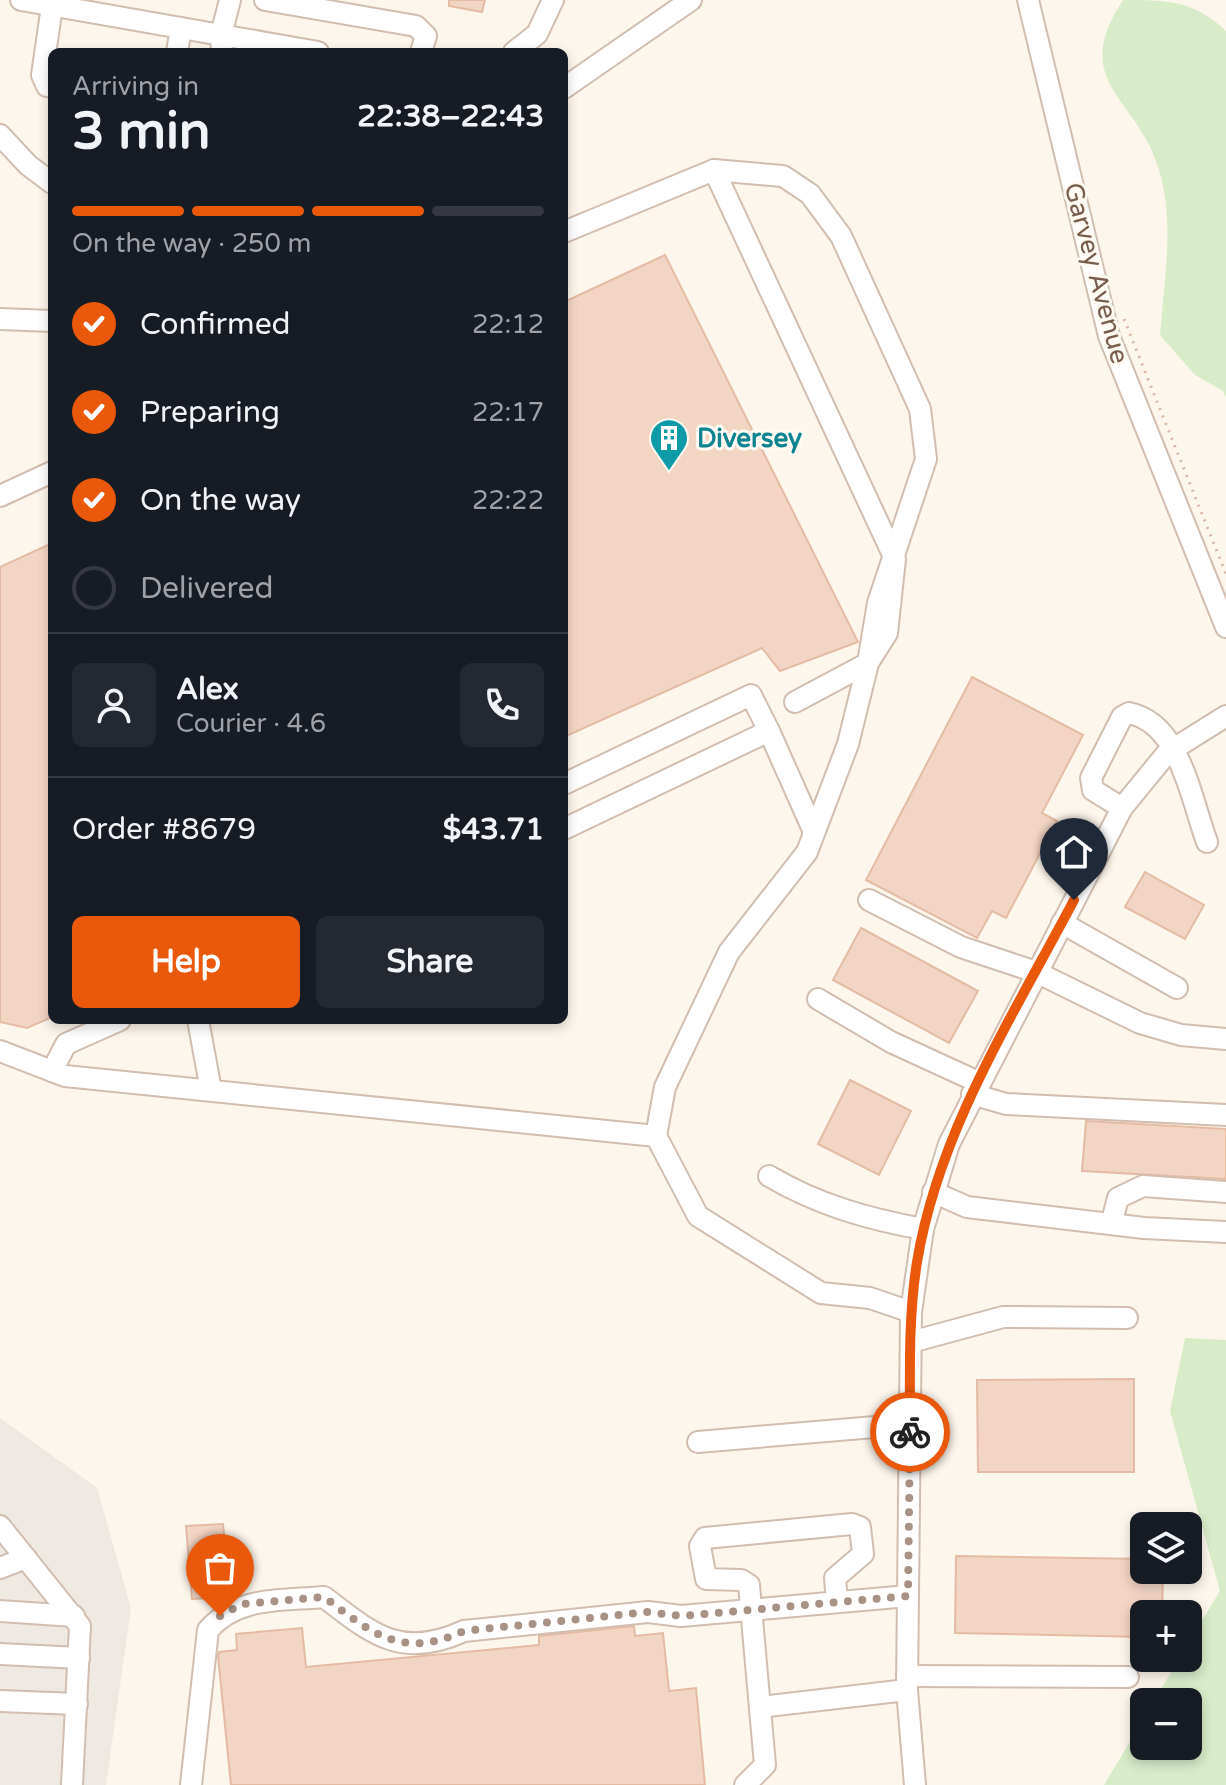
<!DOCTYPE html>
<html lang="en">
<head>
<meta charset="utf-8">
<style>
  :root { --surface:#171b24; --page:#242831; --text:#f1f3f6; --muted:#9ea1a6; --line:#363941; --accent:#ea580c }
  body { margin:0; font-family:"Varela Round",sans-serif; background:var(--page); color:var(--text); height:100vh; display:flex; flex-direction:column; font-size:30px; white-space:nowrap }
  * { box-sizing:border-box; margin:0 }
  p { font-size:26px; color:var(--muted) }
  .icon { flex:none; width:44px; height:44px; fill:none; stroke:currentColor; stroke-width:2; stroke-linecap:round; stroke-linejoin:round }
  .map { position:relative; flex:1; overflow:hidden }
  .panel { position:absolute; left:48px; top:48px; width:520px; height:976px; display:flex; flex-direction:column; background:var(--surface); border-radius:12px; box-shadow:0 4px 12px #0003 }
  .panel>* { flex:none }
  .tools { position:absolute; left:1130px; top:1512px; display:grid; gap:16px }
  .tools a { display:grid; place-items:center; width:72px; height:72px; border-radius:12px; background:var(--surface); box-shadow:0 4px 12px #0003; font-size:40px }
  .pin { position:absolute; display:grid; place-items:center; width:68px; height:68px; color:#fff; margin:-82px -34px; border-radius:50% 50% 50% 0; rotate:-45deg; box-shadow:0 0 8px #0007 }
  .pin .icon { rotate:45deg }
  .courier { position:absolute; display:grid; place-items:center; width:80px; height:80px; margin:-40px; border:6px solid #ea580c; border-radius:50%; background:#fff; color:#222; box-shadow:0 2px 10px #0007 }
  .overview em { font-style:normal; font-weight:700 }
  .overview div { display:flex; flex-direction:column-reverse }
  .overview { display:flex; align-items:center; justify-content:space-between; height:136px; padding:0 24px }
  h1 { font-size:52px; font-weight:700; line-height:60px }
  .bar { display:grid; grid-template-columns:repeat(4,1fr); gap:12px 8px; align-content:center; height:96px; padding:0 24px }
  .bar i { height:10px; border-radius:6px; background:var(--line) }
  .bar .on { background:var(--accent) }
  .bar p { grid-column:span 4 }
  .line { display:flex; align-items:center; gap:20px; padding:0 24px; border-top:2px solid var(--line) }
  .line div { flex:1 }
  .round { display:grid; place-items:center; flex:none; width:84px; height:84px; border-radius:12px; background:var(--page) }
  ol { padding:0 24px; list-style:none }
  li { display:flex; align-items:center; gap:24px; height:88px }
  li p { margin-inline-start:auto }
  li .icon { padding:8px; border-radius:50%; background:var(--accent); color:#fff; stroke-width:4 }
  li:last-child { color:var(--muted) }
  li i { width:44px; height:44px; border:4px solid var(--line); border-radius:50% }
  .action { display:flex; gap:16px; margin-top:auto; padding:16px 24px }
  .action a { flex:1; height:92px; border-radius:12px; background:var(--accent); color:#fff; font-size:32px; font-weight:700; line-height:92px; text-align:center }
  .action a+a { background:var(--page); color:var(--text) }
  .map>svg:first-child { display:block }
  .industrial { fill:#efe9e4 }
  .green { fill:#d8ecc9 }
  .building { fill:#f3d5c3; stroke:#e6bba3; stroke-width:2 }
  .lines { fill:none; stroke-linecap:round; stroke-linejoin:round }
  .minor-casing { stroke:#d1beb0; stroke-width:24 }
  .path { stroke:#d9b8a5; stroke-width:3; stroke-dasharray:2 6; stroke-linecap:butt }
  .minor { stroke:#fff; stroke-width:20 }
  .done { stroke:#a89285; stroke-width:8; stroke-dasharray:0 14.4 }
  .route { stroke:#ea580c; stroke-width:10 }
  .labels { text-anchor:middle; stroke-width:6; stroke-linejoin:round; paint-order:stroke }
  .street-label { font-size:26px; fill:#7a5c4d; stroke:#fffaf3 }
  .culture-label { font-size:26px; font-weight:bold; fill:#0d838f; stroke:#fffaf3; text-anchor:start }
</style>
</head>
<body>
<div class="map">
<svg width="1226" height="1785" viewBox="0 0 1226 1785">
  <rect width="100%" height="100%" fill="#fdf6ec"/>
  <polygon class="industrial" points="0,1418 97,1488 131,1608 106,1785 0,1785"/>
  <g class="green">
    <path d="M1123 0C1167 0 1193 0 1226 31V397L1223 391 1195 375 1160 335C1164 281 1175 223 1159 170 1138 96 1068 84 1123 0Z"/>
    <polygon points="1185,1338 1226,1340 1226,1785 1104,1785 1144,1718 1144,1746 1188,1746 1188,1702 1153,1702 1180,1658 1188,1658 1188,1644 1220,1591 1170,1411"/>
  </g>
  <g class="building">
    <polygon points="449,0 485,0 482,12 449,6"/>
    <polygon points="665,255 858,642 780,671 762,648 564,737 564,302"/>
    <polygon points="52,543 52,1017 27,1028 0,1022 0,567"/>
    <polygon points="972,677 1083,735 1042,813 1057,821 1006,918 992,911 977,938 866,880"/>
    <polygon points="1145,872 1204,905 1185,939 1125,907"/>
    <polygon points="861,928 978,991 949,1043 833,980"/>
    <polygon points="850,1080 911,1111 879,1175 818,1144"/>
    <polygon points="1086,1121 1226,1129 1226,1179 1082,1171"/>
    <polygon points="1134,1379 1134,1472 978,1472 977,1380"/>
    <polygon points="223,1524 230,1597 192,1599 186,1526"/>
    <polygon points="956,1556 1144,1559 1144,1570 1163,1570 1162,1614 1144,1614 1144,1637 955,1633"/>
    <polygon points="634,1626 635,1636 663,1633 669,1691 696,1688 705,1785 231,1785 218,1656 219,1652 237,1650 236,1634 302,1628 306,1667 539,1645 539,1636"/>
  </g>
  <g class="lines">
    <g class="minor-casing">
      <g id="minor">
        <polyline points="21,0 221,35 222,52"/>
        <polyline points="230,0 221,35 318,52"/>
        <polyline points="265,0 416,26 426,36 421,52"/>
        <polyline points="1028,0 1109,336 1226,627"/>
        <polyline points="177,52 181,28"/>
        <polyline points="514,52 537,34 553,0"/>
        <polyline points="52,87 47,86 42,75 52,6"/>
        <polyline points="564,88 691,0"/>
        <polyline points="0,135 28,165 52,183"/>
        <polyline points="564,232 714,170 895,559 887,633 868,663 795,702"/>
        <polyline points="0,319 52,321"/>
        <polyline points="0,496 52,472"/>
        <polyline points="564,784 751,695 769,731"/>
        <path d="M1122 808 1093 790 1091 778 1122 717 1129 713C1180 723 1191 799 1207 842"/>
        <polyline points="564,829 769,731 814,832"/>
        <polyline points="869,900 961,947 1036,972 1140,1023 1181,1035 1226,1039"/>
        <polyline points="1062,923 1177,988"/>
        <polyline points="818,999 891,1042 978,1082"/>
        <polyline points="198,1020 211,1090"/>
        <polyline points="0,1051 65,1076 656,1136 698,1216 821,1293 870,1298 911,1312"/>
        <polyline points="52,1071 66,1044 120,1020"/>
        <polyline points="972,1094 1006,1104 1226,1115"/>
        <polyline points="656,1136 665,1087 729,952 807,852 848,744 868,663 878,603 926,459 920,409 841,236 810,194 783,176 714,170"/>
        <path d="M769 1176C818 1205 868 1219 923 1229"/>
        <polyline points="933,1192 967,1207 1144,1228 1226,1232"/>
        <polyline points="1112,1221 1118,1198 1143,1186 1226,1192"/>
        <polyline points="911,1342 1003,1317 1127,1318"/>
        <polyline points="698,1442 910,1424"/>
        <polyline points="0,1526 80,1626 72,1785"/>
        <polyline points="0,1568 26,1558"/>
        <polyline points="0,1611 74,1616"/>
        <polyline points="0,1654 79,1658"/>
        <polyline points="907,1676 1128,1677"/>
        <polyline points="0,1701 77,1704"/>
        <polyline points="760,1707 907,1690"/>
        <path d="M191 1785 208 1630C238 1596 281 1601 324 1597 372 1634 401 1660 464 1631L648 1612 681 1616 908 1596"/>
        <polyline points="745,1785 765,1765 749,1585 741,1580 706,1579 700,1546 705,1538 852,1524 860,1527 863,1554 835,1578 837,1602"/>
        <polyline points="915,1785 907,1690 911,1312 923,1229 949,1144 1122,808 1167,753 1226,716"/>
      </g>
    </g>
    <polyline class="path" points="1124,319 1226,574"/>
    <use href="#minor" class="minor"/>
  </g>
  <g class="lines">
    <path class="done" d="M220 1616 242 1604 324 1597C372 1633 401 1660 464 1631L648 1612 681 1616 908 1596 910 1432"/>
    <path class="route" d="M910 1432C910 1376 908 1318 917 1262 939 1130 1013 1016 1074 900"/>
  </g>
  <defs>
    <g id="building-pin" transform="scale(2)"><path d="M0 17L-7.5 6A9.5 9.5 0 1 1 7.5 6Z" fill="#0f9aa8" stroke="#fffaf3"/><path d="M-4-6H4V6H1V3H-1V6H-4ZM-2.5-4.3h1.7v1.8h-1.7ZM.8-4.3h1.7v1.8H.8ZM-2.5-1h1.7V.8h-1.7ZM.8-1h1.7V.8H.8Z" fill="#fff"/></g>
  </defs>
  <g fill-rule="evenodd">
    <use href="#building-pin" x="669" y="438"/>
  </g>
  <g class="labels">
    <g class="street-label">
      <text transform="translate(1097 273) rotate(75)" y="9">Garvey Avenue</text>
    </g>
    <g class="culture-label">
      <text x="697" y="447">Diversey</text>
    </g>
  </g>
</svg>
<div class="tools">
<a><svg class="icon" aria-label="layers" viewBox="0 0 24 24"><path d="M12 4l9 5-9 5-9-5zM3 14l9 5 9-5"/></svg></a>
<a>+</a>
<a>−</a>
</div>
<div class="pin" style="left:220px;top:1616px;background:#ea580c"><svg class="icon" aria-label="bag" viewBox="0 0 24 24"><path d="M5 8h14l-1 12H6zM9 8a3 3 0 0 1 6 0"/></svg></div>
<div class="pin" style="left:1074px;top:900px;background:#1f2937"><svg class="icon" aria-label="home" viewBox="0 0 24 24"><path d="M3 11l9-7 9 7M6 9v11h12V9"/></svg></div>
<div class="courier" style="left:910px;top:1432px"><svg class="icon" aria-label="bike" viewBox="0 0 24 24"><circle cx="6" cy="16" r="4"/><circle cx="18" cy="16" r="4"/><path d="M6 16l4-8h5l3 8M10 8l3 8H6M13 5h3"/></svg></div>
<section class="panel">
<div class="overview"><div><h1>3 min</h1><p>Arriving in</p></div><em>22:38–22:43</em></div>
<div class="bar"><i class="on"></i><i class="on"></i><i class="on"></i><i></i><p>On the way · 250 m</p></div>
<ol>
<li><svg class="icon" aria-label="check" viewBox="0 0 24 24"><path d="M5 12l5 5 9-10"/></svg>Confirmed<p>22:12</p></li>
<li><svg class="icon" aria-label="check" viewBox="0 0 24 24"><path d="M5 12l5 5 9-10"/></svg>Preparing<p>22:17</p></li>
<li><svg class="icon" aria-label="check" viewBox="0 0 24 24"><path d="M5 12l5 5 9-10"/></svg>On the way<p>22:22</p></li>
<li><i></i>Delivered</li>
</ol>
<div class="line" style="height:144px"><a class="round"><svg class="icon" aria-label="person" viewBox="0 0 24 24"><circle cx="12" cy="8" r="4"/><path d="M4 21q1-7 8-7t8 7"/></svg></a><div><b>Alex</b><p>Courier · 4.6</p></div><a class="round"><svg class="icon" aria-label="phone" viewBox="0 0 24 24"><path d="M5 4h4l2 5-3 2q2 4 5 5l2-3 5 2v4C11 20 4 13 5 4z"/></svg></a></div>
<div class="line" style="height:104px"><div>Order #8679</div><b>$43.71</b></div>
<div class="action"><a>Help</a><a>Share</a></div>
</section>
</div>
</body>
</html>
